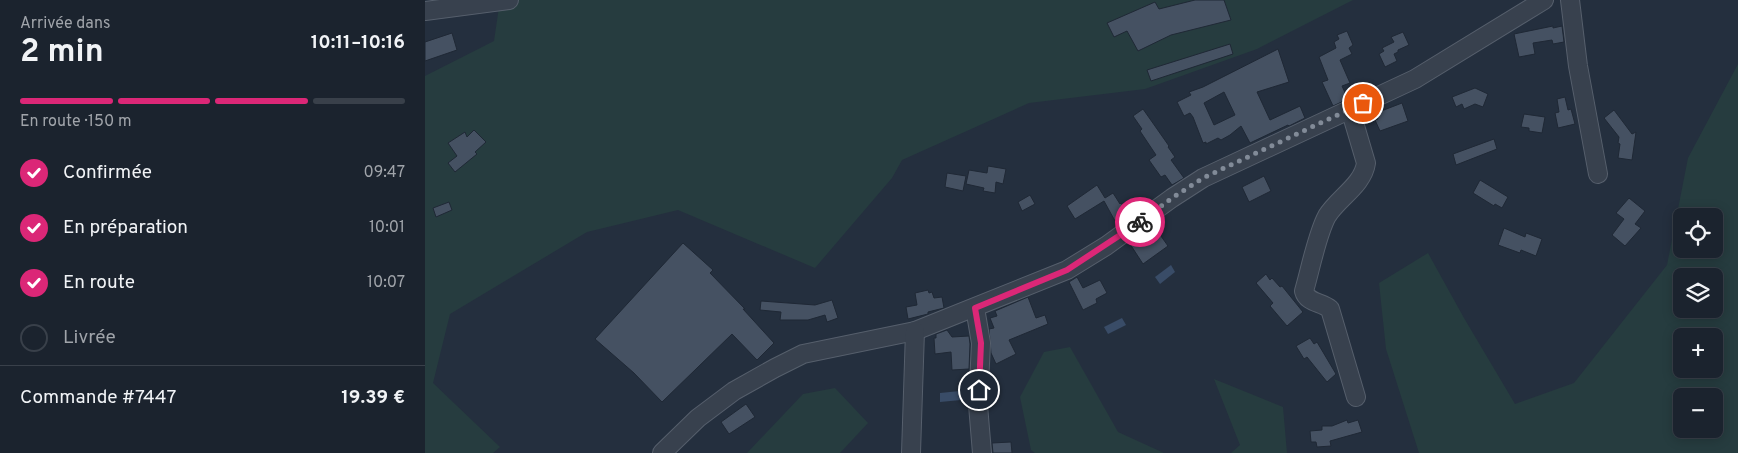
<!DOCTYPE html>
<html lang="fr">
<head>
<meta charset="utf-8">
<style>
  :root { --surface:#1b232e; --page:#242b36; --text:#f1f3f6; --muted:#a0a4aa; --line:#39404a; --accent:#db2777 }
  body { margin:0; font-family:Overpass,sans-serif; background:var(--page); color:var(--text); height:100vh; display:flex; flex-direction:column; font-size:19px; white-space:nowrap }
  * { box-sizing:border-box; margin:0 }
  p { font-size:16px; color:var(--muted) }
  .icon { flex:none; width:28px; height:28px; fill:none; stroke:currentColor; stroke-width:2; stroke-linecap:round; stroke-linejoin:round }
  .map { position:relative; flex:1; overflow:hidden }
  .sheet { display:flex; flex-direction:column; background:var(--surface); width:425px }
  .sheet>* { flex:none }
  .controls { position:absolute; left:1248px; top:208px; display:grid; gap:10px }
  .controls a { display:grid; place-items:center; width:50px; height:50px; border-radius:8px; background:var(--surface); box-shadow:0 2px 12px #0003,0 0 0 1px var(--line); font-size:25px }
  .pin { position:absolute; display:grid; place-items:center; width:42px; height:42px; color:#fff; margin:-21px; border:2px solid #fff; border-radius:50%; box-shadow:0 1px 5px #0007 }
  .courier { position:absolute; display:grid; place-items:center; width:50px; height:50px; margin:-25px; border:4px solid #db2777; border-radius:50%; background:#fff; color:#222; box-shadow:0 1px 6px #0007 }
  .head em { font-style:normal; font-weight:700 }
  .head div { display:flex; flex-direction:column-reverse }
  .head { display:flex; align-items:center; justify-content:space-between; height:85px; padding:0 20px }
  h1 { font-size:32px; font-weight:700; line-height:38px }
  .bar { display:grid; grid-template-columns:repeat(4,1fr); gap:8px 5px; align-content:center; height:60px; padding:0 20px }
  .bar i { height:6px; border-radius:4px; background:var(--line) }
  .bar .current { background:var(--accent) }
  .bar p { grid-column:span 4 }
  .line { display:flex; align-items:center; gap:12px; padding:0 20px; border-top:1px solid var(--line) }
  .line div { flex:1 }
  ol { padding:0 20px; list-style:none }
  li { display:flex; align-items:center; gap:15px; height:55px }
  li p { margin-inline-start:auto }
  li .icon { padding:5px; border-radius:50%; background:var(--accent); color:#fff; stroke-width:4 }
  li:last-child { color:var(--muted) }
  li i { width:28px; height:28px; border:2px solid var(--line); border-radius:50% }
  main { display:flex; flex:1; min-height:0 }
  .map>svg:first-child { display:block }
  .green { fill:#263c3f; fill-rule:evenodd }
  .water { fill:#394c67 }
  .building { fill:#455162; stroke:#1f2835; fill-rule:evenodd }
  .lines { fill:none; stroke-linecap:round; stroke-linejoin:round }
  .minor-casing { stroke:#565f6c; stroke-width:20 }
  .minor { stroke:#38414e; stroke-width:18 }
  .done { stroke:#828b98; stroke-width:5; stroke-dasharray:0 9 }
  .route { stroke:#db2777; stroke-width:6 }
</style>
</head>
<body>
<main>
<section class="sheet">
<div class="head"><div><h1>2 min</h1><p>Arrivée dans</p></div><em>10:11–10:16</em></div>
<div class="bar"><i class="current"></i><i class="current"></i><i class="current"></i><i></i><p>En route · 150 m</p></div>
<ol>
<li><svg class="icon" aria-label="check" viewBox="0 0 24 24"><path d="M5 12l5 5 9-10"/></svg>Confirmée<p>09:47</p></li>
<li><svg class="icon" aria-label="check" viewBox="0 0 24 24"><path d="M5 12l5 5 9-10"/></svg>En préparation<p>10:01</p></li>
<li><svg class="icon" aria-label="check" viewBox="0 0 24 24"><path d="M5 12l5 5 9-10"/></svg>En route<p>10:07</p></li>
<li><i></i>Livrée</li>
</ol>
<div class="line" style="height:65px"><div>Commande #7447</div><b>19.39 €</b></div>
</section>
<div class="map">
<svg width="1313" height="453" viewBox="0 0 1313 453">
  <rect width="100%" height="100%" fill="#242f3e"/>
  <g class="green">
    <polygon points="75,0 928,0 832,49 720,89 604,103 477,160 467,178 390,268 253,210 162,232 25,314 8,383 75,447 68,453 0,453 0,76 69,41"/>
    <path d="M1313 64V453H994L961 349 954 283 1003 253 1039 318 1090 404 1149 383 1242 265 1263 158ZM1256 216H1289V249H1256ZM1256 276H1289V309H1256ZM1289 336V369H1256V336ZM1289 396V429H1256V396Z"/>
    <polygon points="645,347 693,432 739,453 610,453 606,450 595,397 619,352"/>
    <polygon points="789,379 858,407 862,453 806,453 815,445"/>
    <polygon points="410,388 443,423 415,453 322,453 378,394"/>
  </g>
  <g class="water">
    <polygon points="746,265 750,272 735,284 730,277"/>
    <polygon points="697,318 701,325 683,334 679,327"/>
    <polygon points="535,391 536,400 515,402 515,393"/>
  </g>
  <g class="building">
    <polygon points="770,0 799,0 806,20 746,35 713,51 702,31 689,37 682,23 730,2 734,9"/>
    <polygon points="1128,26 1128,28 1137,26 1139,42 1128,44 1127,40 1108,43 1110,54 1094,57 1089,34"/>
    <polygon points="922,31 928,45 924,48 927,54 915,60 925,83 917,86 923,99 908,106 897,82 903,80 894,57 911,48 909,42 914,39 912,35"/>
    <polygon points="978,32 984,45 973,50 973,52 969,54 972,61 960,67 954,54 959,51 957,48 969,42 966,37"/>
    <polygon points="27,33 32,50 0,61 0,42"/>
    <polygon points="805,44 808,54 726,81 722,70"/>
    <path d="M853 49 864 82 832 92 845 120 875 106 880 118 864 126 863 125 825 143 816 126 805 135 796 140 793 138 781 144V142L778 143 768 117 765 113 759 116 752 102 766 95 764 92 778 87ZM799 92 810 115 789 125 779 103Z"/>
    <polygon points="1050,88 1063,94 1058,107 1050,104 1039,109 1037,104 1031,107 1027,97"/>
    <polygon points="1140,97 1143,110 1146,109 1150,124 1133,128 1130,113 1134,112 1132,99"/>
    <polygon points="977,103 983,121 955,131 950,120 953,119 951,113"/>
    <polygon points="718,109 744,146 743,147 750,157 746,160 759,178 747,185 740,175 736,177 724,160 731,155 715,131 717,129 708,116"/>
    <polygon points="1189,110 1207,134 1211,132 1207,160 1193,158 1195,144 1193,143 1194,137 1179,118"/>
    <polygon points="1099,114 1120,117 1117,133 1104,131 1104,128 1096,127"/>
    <polygon points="49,130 61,142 50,152 52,154 30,172 23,163 32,156 23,143 40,132 42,137"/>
    <polygon points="1069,139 1072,149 1031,165 1028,154"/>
    <polygon points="563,166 581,169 578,184 571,182 570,193 558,191 559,188 541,184 544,170 562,173"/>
    <polygon points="522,173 541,176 538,191 520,187"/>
    <polygon points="839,176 846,191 824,202 817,187"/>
    <polygon points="1055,180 1083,197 1077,208 1070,204 1069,206 1048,193"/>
    <polygon points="672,185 680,198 688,193 695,204 696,203 703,213 690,221 679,201 650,219 642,206"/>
    <polygon points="605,195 610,204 597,211 593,202"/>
    <polygon points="1204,198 1220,211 1210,224 1216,228 1200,246 1187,235 1199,219 1191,213"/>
    <polygon points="24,202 27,210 11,217 8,208"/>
    <polygon points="1079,228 1100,237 1101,233 1117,239 1111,256 1096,250 1095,253 1073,245"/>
    <polygon points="731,229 743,246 718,264 705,244 714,238 716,240"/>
    <polygon points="258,243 288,270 285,273 320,309 318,309 349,343 332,360 307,334 237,402 209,373 170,339"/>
    <polygon points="841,274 845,280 847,278 855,287 857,286 878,312 862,326 845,306 848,303 831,283"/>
    <polygon points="652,277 658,288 675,280 682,293 671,299 672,303 658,310 644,282"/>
    <polygon points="503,290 504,293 507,292 509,298 517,297 519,308 503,312 503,314 483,319 481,307 492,305 490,293"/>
    <polygon points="603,297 611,318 620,315 623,324 584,340 591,354 571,364 566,353 564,329 569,328 565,318 572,316 570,311"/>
    <polygon points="407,300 413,318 402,322 400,315 383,320 355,320 356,312 335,310 336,301 390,305"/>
    <polygon points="522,330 527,337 544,336 545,344 544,369 527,370 526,352 510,354 509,338 511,338 511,334"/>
    <polygon points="885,338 889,344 892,342 911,374 902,382 882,357 879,359 871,346"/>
    <polygon points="321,404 330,417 304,434 296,422"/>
    <polygon points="922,420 923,423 933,420 937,432 905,441 906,446 892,447 891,442 886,442 885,431 897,430 897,426 907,426"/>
    <polygon points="586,442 587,453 568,453 567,443"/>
  </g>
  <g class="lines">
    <g class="minor-casing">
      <g id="minor">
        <polyline points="1145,0 1153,66 1173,174"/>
        <polyline points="0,11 84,0"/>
        <path d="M925 109 941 163C938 185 913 198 902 216 892 234 885 271 879 291 882 303 897 302 905 309L931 397"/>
        <polyline points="550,308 556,343 553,405 557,453"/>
        <polyline points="237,453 273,418 309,391 350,368 378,354 490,331 642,270 681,246 747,198 778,178 990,79 1119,0"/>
        <polyline points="486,453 490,331"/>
      </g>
    </g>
    <use href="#minor" class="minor"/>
  </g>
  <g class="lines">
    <polyline class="done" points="715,222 747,198 778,178 938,103"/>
    <polyline class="route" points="554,390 556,343 550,308 642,270 715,222"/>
  </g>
</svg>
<div class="controls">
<a><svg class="icon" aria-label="locate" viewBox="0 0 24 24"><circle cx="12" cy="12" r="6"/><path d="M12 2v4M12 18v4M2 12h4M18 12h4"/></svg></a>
<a><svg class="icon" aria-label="layers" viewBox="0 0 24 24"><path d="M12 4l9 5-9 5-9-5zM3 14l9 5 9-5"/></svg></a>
<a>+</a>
<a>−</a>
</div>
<div class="pin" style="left:938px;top:103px;background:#ea580c"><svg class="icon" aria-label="bag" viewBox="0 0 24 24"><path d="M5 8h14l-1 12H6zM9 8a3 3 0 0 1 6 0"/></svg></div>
<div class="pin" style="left:554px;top:390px;background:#1f2937"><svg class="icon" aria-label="home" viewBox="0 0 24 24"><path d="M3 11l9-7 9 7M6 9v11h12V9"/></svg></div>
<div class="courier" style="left:715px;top:222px"><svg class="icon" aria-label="bike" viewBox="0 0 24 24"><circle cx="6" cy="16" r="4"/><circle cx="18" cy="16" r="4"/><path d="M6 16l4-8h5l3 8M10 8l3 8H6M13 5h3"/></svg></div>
</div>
</main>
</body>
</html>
